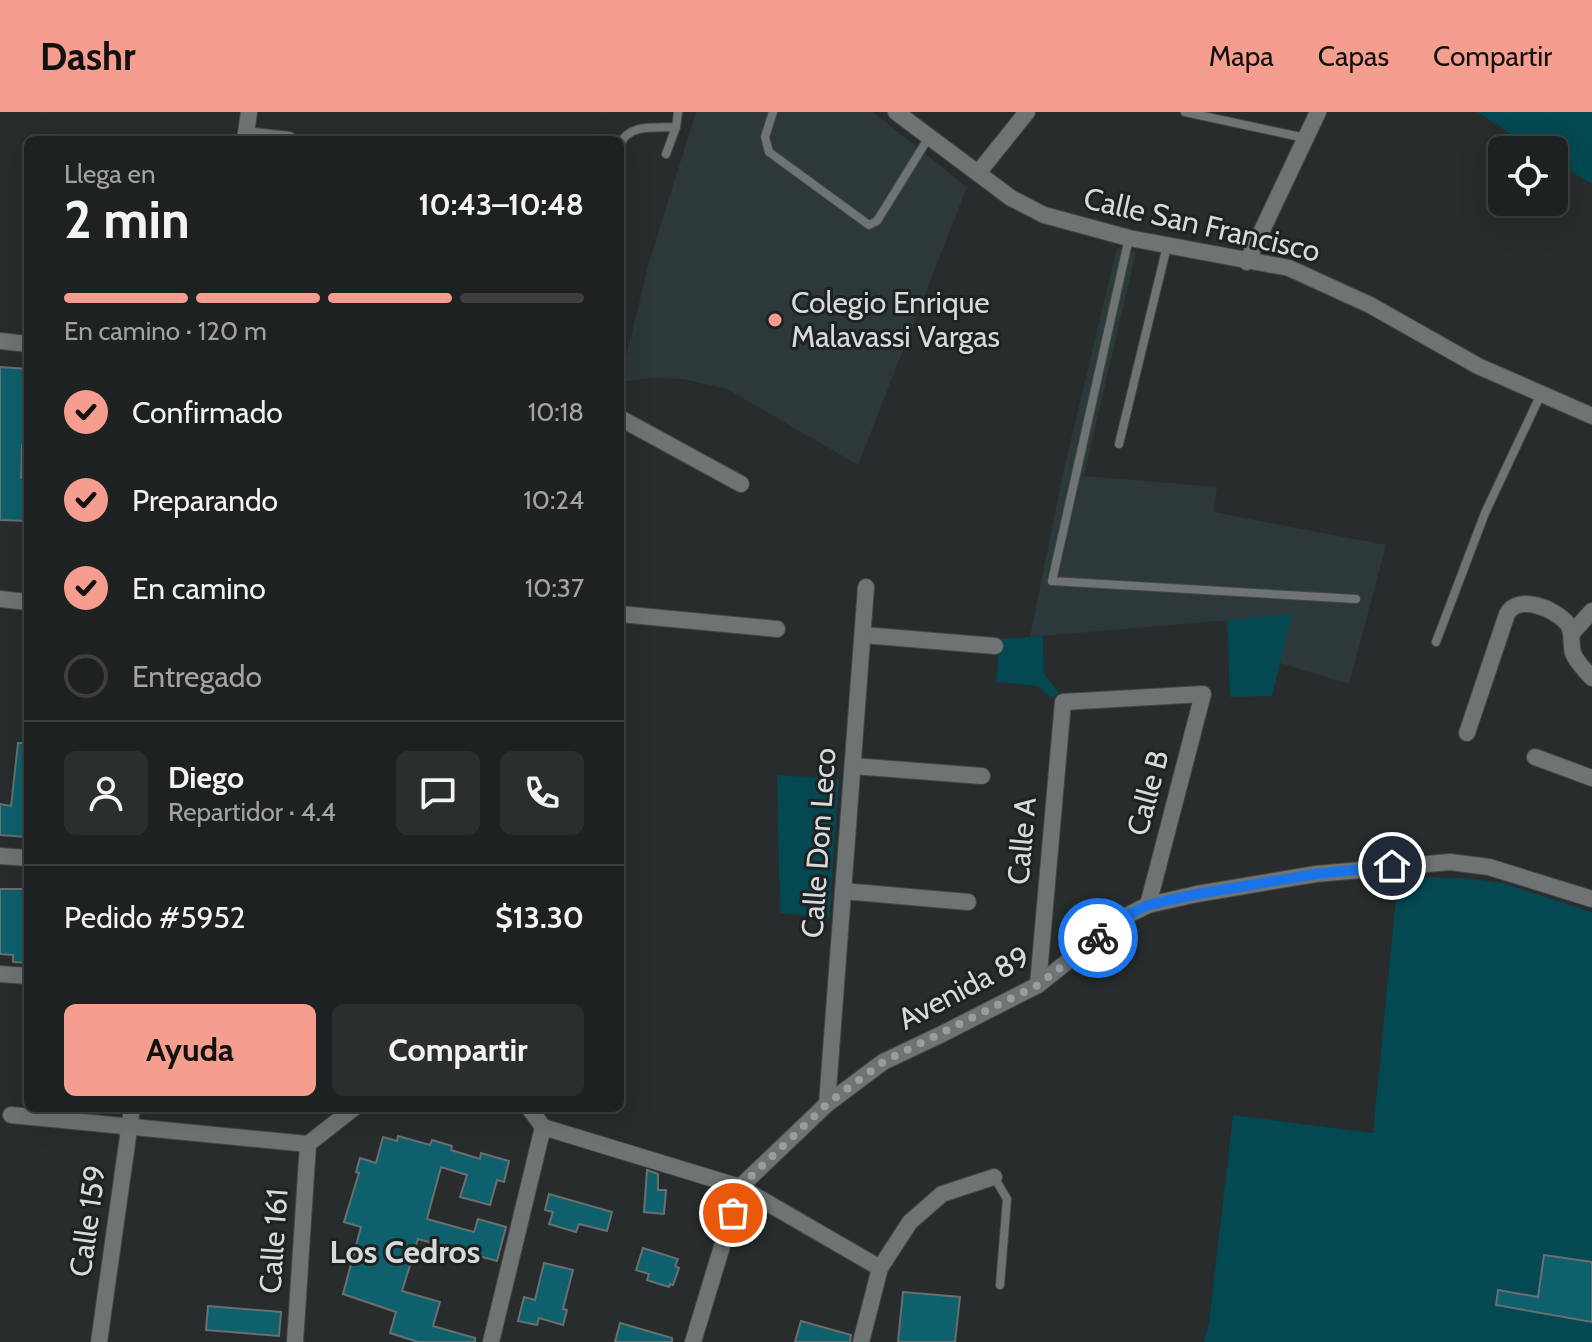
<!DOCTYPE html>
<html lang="es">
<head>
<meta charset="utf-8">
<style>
  :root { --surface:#1e2122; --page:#2b2e2f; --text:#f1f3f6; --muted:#a1a3a5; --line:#3c3e40; --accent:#f59d8e }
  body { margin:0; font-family:Cabin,sans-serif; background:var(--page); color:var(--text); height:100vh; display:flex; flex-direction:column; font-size:30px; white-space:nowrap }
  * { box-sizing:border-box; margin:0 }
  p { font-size:26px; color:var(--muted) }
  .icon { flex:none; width:44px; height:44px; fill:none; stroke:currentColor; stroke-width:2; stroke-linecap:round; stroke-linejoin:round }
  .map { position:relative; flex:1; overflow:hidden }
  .sheet { position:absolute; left:24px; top:24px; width:600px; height:976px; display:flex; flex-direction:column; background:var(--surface); border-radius:12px; box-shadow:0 8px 32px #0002,0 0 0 2px var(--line) }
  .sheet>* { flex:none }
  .tools { position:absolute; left:1488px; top:24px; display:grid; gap:16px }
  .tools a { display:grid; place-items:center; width:80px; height:80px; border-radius:12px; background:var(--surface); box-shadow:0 8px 32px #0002,0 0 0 2px var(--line); font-size:40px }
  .pin { position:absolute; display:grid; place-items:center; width:68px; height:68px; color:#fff; margin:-34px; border:4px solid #fff; border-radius:50%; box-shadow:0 2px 8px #0007 }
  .courier { position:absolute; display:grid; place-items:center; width:80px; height:80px; margin:-40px; border:6px solid #1a73e8; border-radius:50%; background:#fff; color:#222; box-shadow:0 2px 10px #0007 }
  .overview em { font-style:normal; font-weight:700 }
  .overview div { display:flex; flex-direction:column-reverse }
  .overview { display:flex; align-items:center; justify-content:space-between; height:136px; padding:0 40px }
  h1 { font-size:52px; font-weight:700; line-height:60px }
  .bar { display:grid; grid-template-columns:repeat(4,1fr); gap:12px 8px; align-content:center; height:96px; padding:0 40px }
  .bar i { height:10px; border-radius:6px; background:var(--line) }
  .bar .on { background:var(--accent) }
  .bar p { grid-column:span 4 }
  .line { display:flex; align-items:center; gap:20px; padding:0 40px; border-top:2px solid var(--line) }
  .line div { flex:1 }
  .round { display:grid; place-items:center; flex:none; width:84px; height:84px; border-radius:12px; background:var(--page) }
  ol { padding:0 40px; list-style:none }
  li { display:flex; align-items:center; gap:24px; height:88px }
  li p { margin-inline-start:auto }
  li .icon { padding:8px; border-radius:50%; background:var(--accent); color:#111; stroke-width:4 }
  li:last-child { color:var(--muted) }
  li i { width:44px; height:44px; border:4px solid var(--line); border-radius:50% }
  .cta { display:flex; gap:16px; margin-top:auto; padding:16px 40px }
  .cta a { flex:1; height:92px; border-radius:12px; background:var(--accent); color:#111; font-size:32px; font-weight:700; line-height:92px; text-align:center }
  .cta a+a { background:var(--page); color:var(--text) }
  header { display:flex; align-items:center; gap:48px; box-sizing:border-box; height:112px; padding:0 40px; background:var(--accent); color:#111 }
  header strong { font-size:38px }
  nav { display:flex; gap:44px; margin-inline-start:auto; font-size:28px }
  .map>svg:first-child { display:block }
  .built { fill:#2c383a }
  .green { fill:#044851 }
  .building { fill:#0e606c; stroke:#696e6f; stroke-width:2 }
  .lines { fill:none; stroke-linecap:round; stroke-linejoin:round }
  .lane-casing { stroke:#444748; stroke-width:10 }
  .street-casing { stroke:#444748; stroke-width:18 }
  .lane { stroke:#6e7374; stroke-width:8 }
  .street { stroke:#6e7374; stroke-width:16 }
  .done { stroke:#9a9d9d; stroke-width:8; stroke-dasharray:0 14.4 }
  .route { stroke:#1a73e8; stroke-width:10 }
  .poi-dot { fill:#f59d8e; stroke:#1e2223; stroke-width:3 }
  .labels { text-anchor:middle; stroke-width:6; stroke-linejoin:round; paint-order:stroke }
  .street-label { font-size:30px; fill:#d7dada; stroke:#1e2223 }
  .poi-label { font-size:30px; fill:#d7dada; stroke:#1e2223; text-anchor:start }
  .neighbourhood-label { font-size:32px; font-weight:bold; fill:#d7dada; stroke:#1e2223 }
</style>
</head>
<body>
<header>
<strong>Dashr</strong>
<nav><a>Mapa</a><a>Capas</a><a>Compartir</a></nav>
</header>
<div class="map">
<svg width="1592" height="1230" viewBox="0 0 1592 1230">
  <rect width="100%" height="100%" fill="#282c2d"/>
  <g class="built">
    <polygon points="696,0 873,0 967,75 858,353 727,277 683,267 650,266 620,270 649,150"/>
    <polygon points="1117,136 1136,140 1084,364 1217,375 1214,400 1386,433 1349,572 1280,551 1291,503 1030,525 1064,357"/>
  </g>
  <g class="green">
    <polygon points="1477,0 1592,0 1592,72 1554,50 1554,38 1536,38"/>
    <polygon points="1292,502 1272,584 1230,585 1227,508"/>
    <polygon points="1043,524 1044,562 1059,581 1051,586 1038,574 996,570 1000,527"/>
    <polygon points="777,663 839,667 829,806 780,801"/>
    <polygon points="1398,765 1463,766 1502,771 1592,800 1592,1230 1204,1230 1209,1211 1233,1003 1373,1021"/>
  </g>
  <g class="building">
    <polygon points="0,255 28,257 28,333 22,333 21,366 28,366 28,409 0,408"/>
    <polygon points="18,631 28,631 26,725 0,723 0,692 11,694"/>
    <polygon points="0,777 28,777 28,851 13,850 13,843 0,842"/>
    <polygon points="398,1024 430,1033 432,1028 452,1034 451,1038 480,1047 481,1041 509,1049 504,1070 497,1068 490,1093 460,1085 467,1063 441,1055 427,1107 474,1120 478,1107 506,1115 497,1149 418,1127 402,1179 440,1190 433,1214 475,1226 475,1230 418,1230 390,1221 396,1200 343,1182 361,1115 344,1110 359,1061 356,1060 360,1046 376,1051 383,1025 397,1029"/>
    <polygon points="647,1058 658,1062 658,1078 666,1078 664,1102 644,1100"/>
    <polygon points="549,1082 612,1100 607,1119 579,1112 576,1120 549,1112 553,1100 545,1098"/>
    <polygon points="643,1136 678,1147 675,1154 679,1156 673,1173 670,1172 669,1175 647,1168 649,1162 636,1158"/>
    <polygon points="1544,1143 1592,1150 1592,1210 1496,1193 1498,1178 1538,1185"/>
    <polygon points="544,1151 573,1158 563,1197 567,1198 563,1213 539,1206 537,1213 518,1209 524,1185 535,1188"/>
    <polygon points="903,1180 960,1185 955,1230 898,1230"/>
    <polygon points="208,1194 281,1200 279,1224 206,1218"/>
    <polygon points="801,1209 851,1223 850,1230 795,1230"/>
    <polygon points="620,1211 672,1226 672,1230 615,1230"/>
  </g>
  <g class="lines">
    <g class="lane-casing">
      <g id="lane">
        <polyline points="773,0 765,25 769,40 869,113 877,109 929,25"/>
        <polyline points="1185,0 1305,26"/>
        <path d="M620 32C630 11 656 16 676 15L678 0"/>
        <polyline points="666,42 676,15"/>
        <polyline points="1129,126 1052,469 1356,487"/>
        <polyline points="1119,332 1167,134"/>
        <polyline points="1436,530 1485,401 1541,282"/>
        <polyline points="994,1065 1007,1087 1000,1173"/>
      </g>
    </g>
    <g class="street-casing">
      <g id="street">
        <polyline points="896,0 1011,86 1044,103 1129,126 1289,156 1370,193 1478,254 1592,304"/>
        <polyline points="246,23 289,28"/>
        <polyline points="245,28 249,0"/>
        <polyline points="978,61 1027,0"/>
        <polyline points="1247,150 1318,0"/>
        <polyline points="0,229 28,232"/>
        <polyline points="620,306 741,372"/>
        <polyline points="0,487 28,490"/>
        <polyline points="620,502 777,517"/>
        <polyline points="1572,521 1592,499"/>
        <polyline points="863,523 995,534"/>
        <path d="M1467 621 1507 502C1518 482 1554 496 1567 511 1574 520 1570 531 1573 541 1576 550 1586 559 1592 566"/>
        <polyline points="1535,645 1592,666"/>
        <polyline points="853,654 982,664"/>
        <polyline points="0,744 28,746"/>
        <polyline points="843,779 968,790"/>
        <polyline points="0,862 28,864"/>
        <polyline points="1038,873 1063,590 1203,582 1148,793"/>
        <polyline points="827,992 866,475"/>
        <polyline points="529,996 543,1015 740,1075 880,1156"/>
        <polyline points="11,1003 308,1032 354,996"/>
        <polyline points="99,1230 132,996"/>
        <polyline points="295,1230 308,1032"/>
        <polyline points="491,1230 543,1015"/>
        <polyline points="693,1230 740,1075 827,992 883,950 942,922 1038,873 1122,806 1148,793 1197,782 1316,762 1450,750 1489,755 1592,787"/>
        <polyline points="861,1230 880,1156 910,1110 942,1082 994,1065"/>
      </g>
    </g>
    <use href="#lane" class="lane"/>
    <use href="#street" class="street"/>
  </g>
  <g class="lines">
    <polyline class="done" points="733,1101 740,1075 827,992 883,950 1038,873 1098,826"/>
    <polyline class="route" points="1098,826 1122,806 1148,793 1197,782 1316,762 1392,754"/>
  </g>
  <circle class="poi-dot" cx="775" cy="208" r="8"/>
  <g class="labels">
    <g class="street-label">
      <text transform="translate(1202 113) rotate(13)" y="10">Calle San Francisco</text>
      <text transform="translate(1148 681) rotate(-75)" y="10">Calle B</text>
      <text transform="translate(1022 729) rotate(-85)" y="10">Calle A</text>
      <text transform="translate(819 731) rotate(-86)" y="10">Calle Don Leco</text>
      <text transform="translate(964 876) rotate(-28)" y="10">Avenida 89</text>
      <text transform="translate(88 1109) rotate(-82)" y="10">Calle 159</text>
      <text transform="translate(274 1129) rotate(-86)" y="10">Calle 161</text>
    </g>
    <g class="poi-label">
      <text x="791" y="201">Colegio Enrique<tspan x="791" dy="34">Malavassi Vargas</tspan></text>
    </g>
    <g class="neighbourhood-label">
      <text x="405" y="1151">Los Cedros</text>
    </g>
  </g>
</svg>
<div class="tools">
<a><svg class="icon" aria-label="locate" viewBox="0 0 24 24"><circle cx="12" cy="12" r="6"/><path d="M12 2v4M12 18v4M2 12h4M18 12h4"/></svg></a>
</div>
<div class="pin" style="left:733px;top:1101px;background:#ea580c"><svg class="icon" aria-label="bag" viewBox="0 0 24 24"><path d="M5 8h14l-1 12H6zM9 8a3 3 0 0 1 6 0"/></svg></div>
<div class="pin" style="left:1392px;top:754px;background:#1f2937"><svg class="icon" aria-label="home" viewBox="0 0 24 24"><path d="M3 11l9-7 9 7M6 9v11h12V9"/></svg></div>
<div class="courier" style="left:1098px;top:826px"><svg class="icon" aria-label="bike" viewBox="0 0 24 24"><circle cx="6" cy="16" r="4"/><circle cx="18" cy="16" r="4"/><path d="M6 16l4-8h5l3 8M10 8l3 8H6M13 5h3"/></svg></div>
<section class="sheet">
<div class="overview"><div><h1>2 min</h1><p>Llega en</p></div><em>10:43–10:48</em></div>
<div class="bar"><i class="on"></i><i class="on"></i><i class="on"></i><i></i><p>En camino · 120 m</p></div>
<ol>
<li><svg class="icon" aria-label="check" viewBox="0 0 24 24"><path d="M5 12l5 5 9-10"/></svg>Confirmado<p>10:18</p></li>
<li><svg class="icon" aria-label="check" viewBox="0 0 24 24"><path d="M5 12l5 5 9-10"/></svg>Preparando<p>10:24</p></li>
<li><svg class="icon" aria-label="check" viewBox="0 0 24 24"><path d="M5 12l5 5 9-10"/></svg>En camino<p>10:37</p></li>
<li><i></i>Entregado</li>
</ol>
<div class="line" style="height:144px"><a class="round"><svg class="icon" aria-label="person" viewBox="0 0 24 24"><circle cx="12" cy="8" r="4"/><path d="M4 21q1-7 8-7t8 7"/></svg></a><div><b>Diego</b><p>Repartidor · 4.4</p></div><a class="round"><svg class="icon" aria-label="chat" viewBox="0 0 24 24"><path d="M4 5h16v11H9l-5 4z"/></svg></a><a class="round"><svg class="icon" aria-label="phone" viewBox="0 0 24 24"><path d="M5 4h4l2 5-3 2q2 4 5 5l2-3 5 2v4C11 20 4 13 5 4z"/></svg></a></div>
<div class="line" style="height:104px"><div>Pedido #5952</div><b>$13.30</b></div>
<div class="cta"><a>Ayuda</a><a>Compartir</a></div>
</section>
</div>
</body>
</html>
